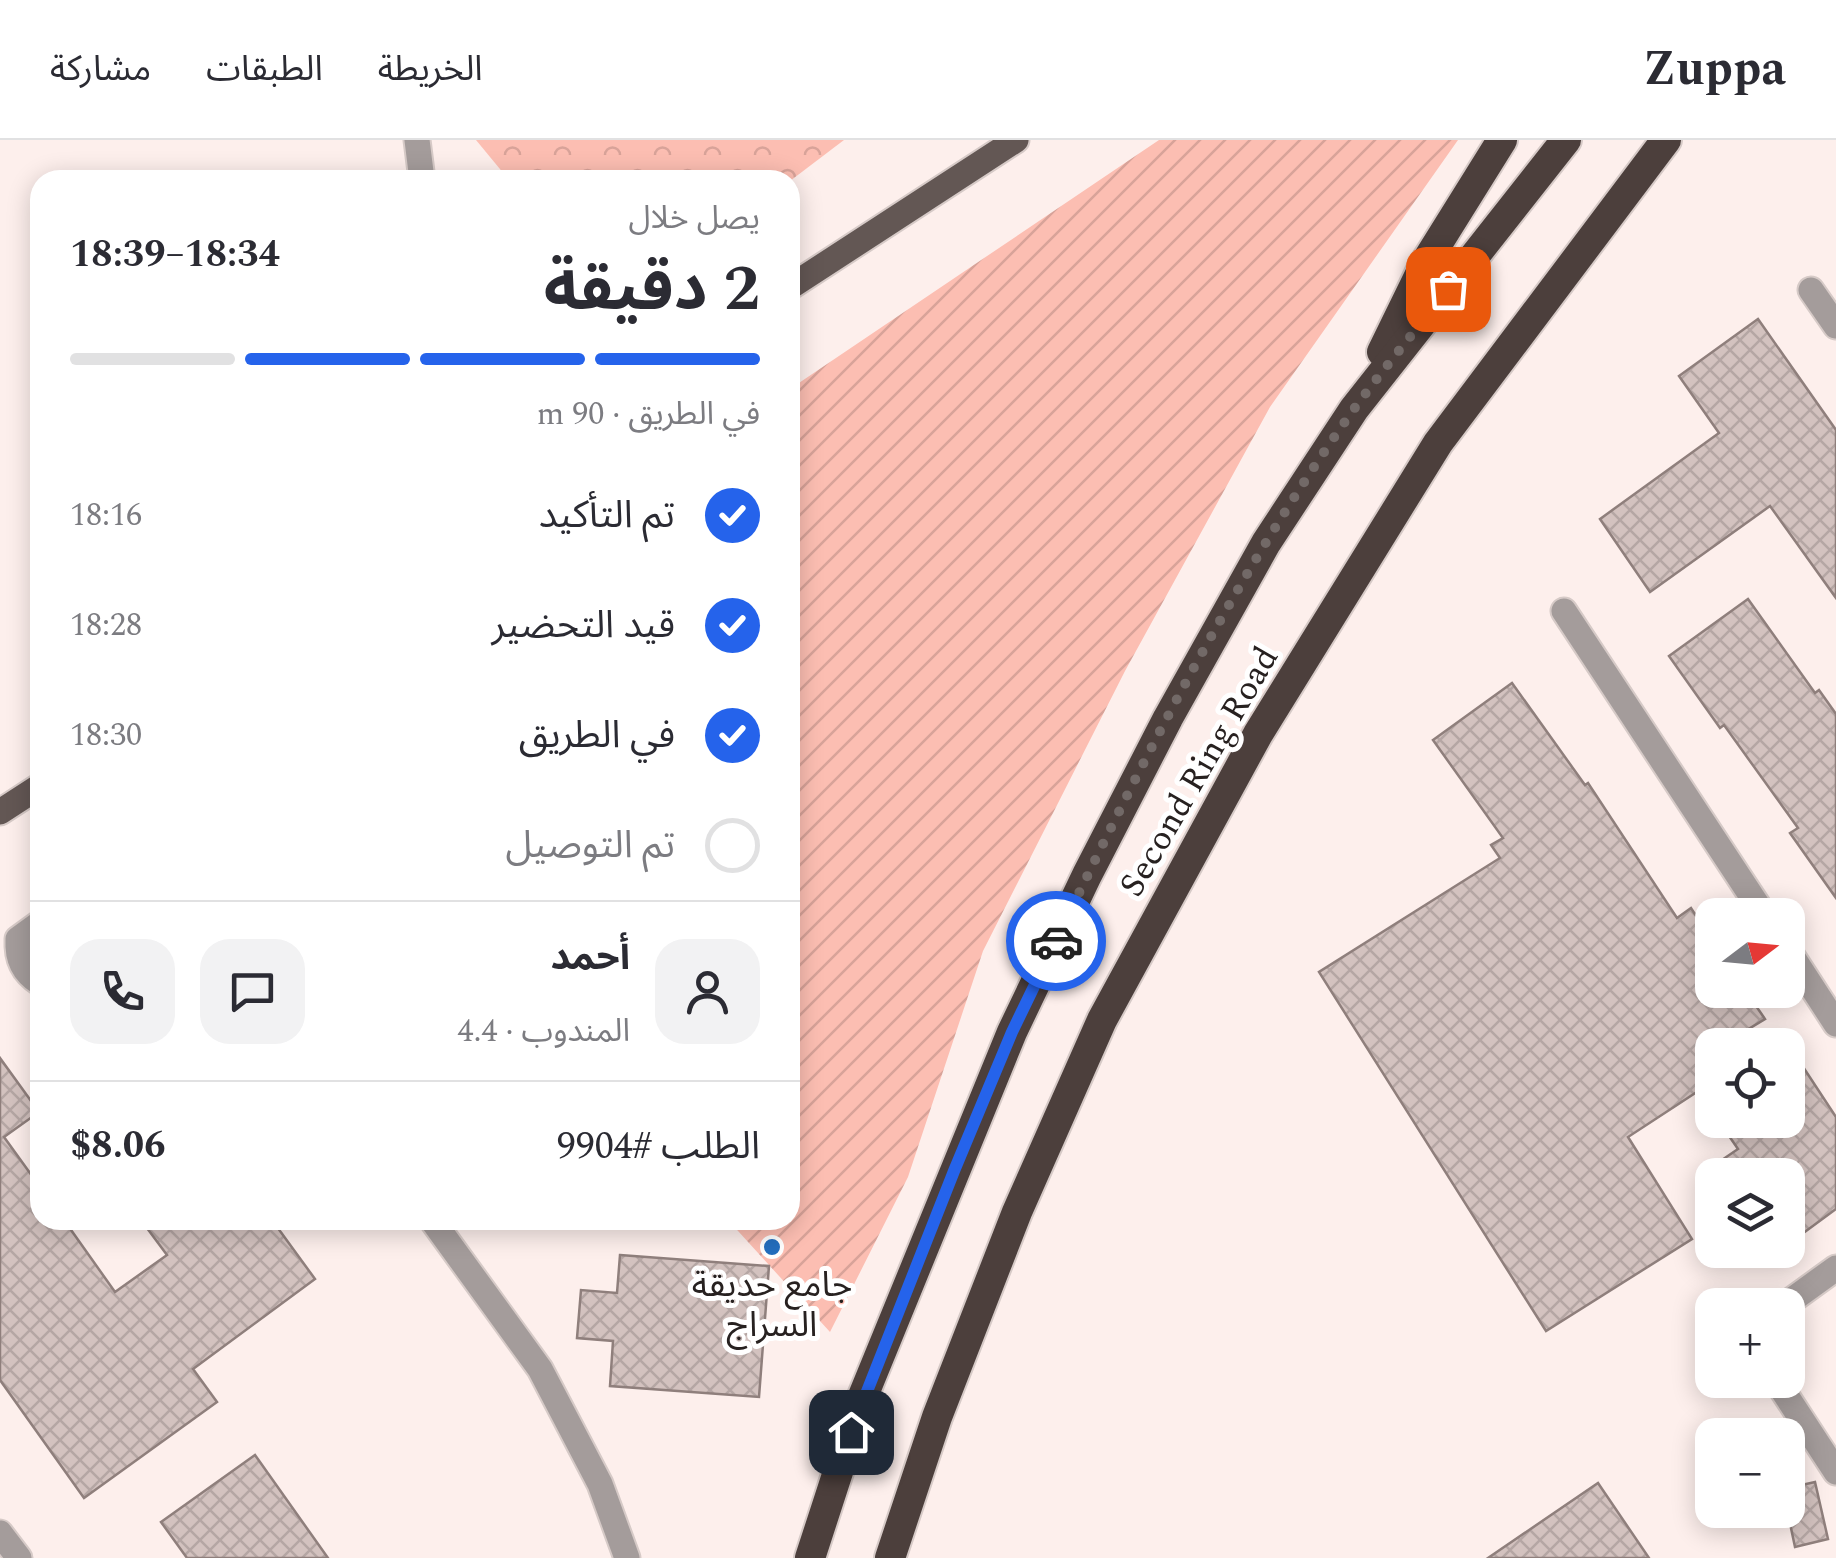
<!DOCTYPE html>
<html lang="ar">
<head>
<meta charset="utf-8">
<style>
  :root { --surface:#fff; --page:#f2f2f3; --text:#2b2b33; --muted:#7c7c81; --line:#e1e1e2; --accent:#2563eb }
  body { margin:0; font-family:Spectral,"Noto Sans Arabic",serif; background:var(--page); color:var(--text); direction:rtl; height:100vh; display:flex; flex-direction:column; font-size:38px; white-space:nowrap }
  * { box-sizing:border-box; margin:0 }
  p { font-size:32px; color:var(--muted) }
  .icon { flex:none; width:55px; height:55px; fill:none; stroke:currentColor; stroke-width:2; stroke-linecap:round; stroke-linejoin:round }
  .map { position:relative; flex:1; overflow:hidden; direction:ltr }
  .sheet { position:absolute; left:30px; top:30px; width:770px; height:1060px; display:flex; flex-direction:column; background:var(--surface); border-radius:30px; box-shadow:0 5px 25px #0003; direction:rtl }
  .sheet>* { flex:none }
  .needle { width:65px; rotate:74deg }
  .controls { position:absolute; left:1695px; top:758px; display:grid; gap:20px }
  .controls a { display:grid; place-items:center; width:110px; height:110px; border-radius:20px; background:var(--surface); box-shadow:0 5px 25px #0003; font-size:50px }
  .pin { position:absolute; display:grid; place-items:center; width:85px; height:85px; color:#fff; margin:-42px; border-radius:20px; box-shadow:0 5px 15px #0006 }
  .courier { position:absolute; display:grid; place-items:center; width:100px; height:100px; margin:-50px; border:8px solid #2563eb; border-radius:50%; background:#fff; color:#222; box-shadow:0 2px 12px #0007 }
  .overview em { font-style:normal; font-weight:700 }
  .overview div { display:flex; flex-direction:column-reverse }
  .overview { display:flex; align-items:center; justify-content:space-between; height:170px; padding:0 40px }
  h1 { font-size:65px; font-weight:700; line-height:75px }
  .bar { display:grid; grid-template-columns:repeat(4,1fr); gap:15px 10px; align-content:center; height:120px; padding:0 40px }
  .bar i { height:12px; border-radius:8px; background:var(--line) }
  .bar .on { background:var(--accent) }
  .bar p { grid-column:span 4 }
  .line { display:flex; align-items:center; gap:25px; padding:0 40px; border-top:2px solid var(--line) }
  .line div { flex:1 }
  .round { display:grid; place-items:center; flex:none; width:105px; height:105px; border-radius:30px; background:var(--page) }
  ol { padding:0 40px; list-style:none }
  li { display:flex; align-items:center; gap:30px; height:110px }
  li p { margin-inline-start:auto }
  li .icon { padding:10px; border-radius:50%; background:var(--accent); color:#fff; stroke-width:4 }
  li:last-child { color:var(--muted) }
  li i { width:55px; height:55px; border:5px solid var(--line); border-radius:50% }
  header { display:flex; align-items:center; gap:60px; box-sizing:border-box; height:140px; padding:0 50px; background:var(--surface); border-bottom:2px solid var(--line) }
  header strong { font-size:48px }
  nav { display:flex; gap:55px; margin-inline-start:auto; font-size:35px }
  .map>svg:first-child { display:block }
  .forest { fill:url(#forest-crowns) }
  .garden { fill:url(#garden-furrows) }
  .building { fill:url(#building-cross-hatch); stroke:#8f7f7c; stroke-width:2.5 }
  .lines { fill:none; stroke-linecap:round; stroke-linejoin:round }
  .minor-casing { stroke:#d6cac7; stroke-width:29 }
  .major-casing { stroke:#d6cac7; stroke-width:29 }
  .highway-casing { stroke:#d6cac7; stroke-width:34 }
  .minor { stroke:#a49c9b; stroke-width:25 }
  .major { stroke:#635754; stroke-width:25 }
  .highway { stroke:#4c3f3c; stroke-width:30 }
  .done { stroke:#726967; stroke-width:10; stroke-dasharray:0 18 }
  .route { stroke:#2563eb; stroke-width:12 }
  .poi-dot { fill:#236ebe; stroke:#fff; stroke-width:4 }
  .labels { text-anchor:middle; stroke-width:10; stroke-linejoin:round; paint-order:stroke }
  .street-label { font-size:35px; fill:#272120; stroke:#fff }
  .poi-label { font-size:35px; fill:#272120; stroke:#fff }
</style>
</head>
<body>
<header>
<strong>Zuppa</strong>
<nav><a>الخريطة</a><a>الطبقات</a><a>مشاركة</a></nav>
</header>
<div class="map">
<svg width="1836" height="1418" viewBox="0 0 1836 1418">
  <defs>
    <pattern id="forest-crowns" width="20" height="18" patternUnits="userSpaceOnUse" patternTransform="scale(2.5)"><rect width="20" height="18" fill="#fcbeb2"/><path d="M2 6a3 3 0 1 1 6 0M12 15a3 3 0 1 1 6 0" fill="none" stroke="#d8a399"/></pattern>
    <pattern id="garden-furrows" width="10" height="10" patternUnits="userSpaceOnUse" patternTransform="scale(2.5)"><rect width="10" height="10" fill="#fcbeb2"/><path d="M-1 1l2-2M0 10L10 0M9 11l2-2" fill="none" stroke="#d8a399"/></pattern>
    <pattern id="building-cross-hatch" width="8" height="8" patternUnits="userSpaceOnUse" patternTransform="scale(2.5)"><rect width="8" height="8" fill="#d3c2bf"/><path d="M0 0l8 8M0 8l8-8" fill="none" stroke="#b5a6a4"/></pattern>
  </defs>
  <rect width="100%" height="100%" fill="#fdefec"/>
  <polygon class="forest" points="476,0 844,0 790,41 509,40"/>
  <polygon class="garden" points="1159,0 1458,0 1270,267 1125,531 983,811 908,1037 830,1192 728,1080 790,1080 790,249"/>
  <g class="building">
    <polygon points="1758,179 1836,290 1836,458 1770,366 1650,452 1600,379 1719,293 1679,236"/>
    <polygon points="1748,459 1815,553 1819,550 1836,574 1836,758 1790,693 1798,688 1724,585 1720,588 1669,516"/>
    <polygon points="1512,543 1585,645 1588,643 1677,778 1691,768 1712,800 1712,850 1745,850 1765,879 1747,890 1757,905 1712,905 1712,942 1628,997 1692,1099 1546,1191 1319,832 1500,718 1491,705 1503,698 1433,600"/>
    <polygon points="1788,904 1836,977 1836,1069 1802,1094 1788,1073 1788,1035 1700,1035 1738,1009 1718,980 1788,980"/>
    <polygon points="0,918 39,972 4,997 40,1047 40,1080 64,1080 115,1152 167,1115 141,1080 272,1080 315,1139 193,1229 217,1262 84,1358 0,1240"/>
    <polygon points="620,1115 769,1126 759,1257 610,1246 613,1201 577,1198 581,1150 617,1153"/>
    <polygon points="255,1315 328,1418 187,1418 161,1382"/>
    <polygon points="1815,1342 1828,1399 1795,1407 1788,1374 1788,1348"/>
    <polygon points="1598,1343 1649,1418 1488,1418"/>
  </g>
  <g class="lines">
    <g class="minor-casing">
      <g id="minor">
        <polyline points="417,0 422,40"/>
        <polyline points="1811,150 1836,186"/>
        <polyline points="1564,471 1764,775"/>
        <path d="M40 783 18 799C17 819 23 832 40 843"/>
        <polyline points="1788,810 1836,884"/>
        <polyline points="432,1080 540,1229 600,1344 627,1418"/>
        <polyline points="1785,1165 1836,1128"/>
        <polyline points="1776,1240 1836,1332"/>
        <polyline points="0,1393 19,1418"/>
      </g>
    </g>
    <g class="major-casing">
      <g id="major">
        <polyline points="790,147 1016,0"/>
        <polyline points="0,672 40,646"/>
      </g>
    </g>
    <g class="highway-casing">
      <g id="highway">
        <polyline points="1382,212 1426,122 1502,0"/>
        <polyline points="810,1418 861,1261 1012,892 1087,735 1168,578 1266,403 1354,269 1566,0"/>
        <polyline points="890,1418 937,1277 1017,1072 1102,880 1258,594 1438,303 1666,0"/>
      </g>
    </g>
    <use href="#minor" class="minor"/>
    <use href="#major" class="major"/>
    <use href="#highway" class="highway"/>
  </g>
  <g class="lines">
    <path class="done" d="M1056 801C1143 619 1236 434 1354 269 1384 228 1417 189 1448 149"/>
    <polyline class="route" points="851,1292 954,1031 1012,892 1056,801"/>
  </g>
  <circle class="poi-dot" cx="772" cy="1107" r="10"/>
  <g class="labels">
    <g class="street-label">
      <text transform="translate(1198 631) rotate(-60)" y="12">Second Ring Road</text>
    </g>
    <g class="poi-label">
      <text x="772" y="1156">جامع حديقة<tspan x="772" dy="40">السراج</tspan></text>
    </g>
  </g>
</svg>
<div class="controls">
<a><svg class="needle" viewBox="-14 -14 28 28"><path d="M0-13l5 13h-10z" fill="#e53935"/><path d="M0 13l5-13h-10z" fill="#7c7c81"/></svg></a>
<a><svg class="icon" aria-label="locate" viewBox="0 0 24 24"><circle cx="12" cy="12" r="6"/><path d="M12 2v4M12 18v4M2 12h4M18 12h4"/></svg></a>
<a><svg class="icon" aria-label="layers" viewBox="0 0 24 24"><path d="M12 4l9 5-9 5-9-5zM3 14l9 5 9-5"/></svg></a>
<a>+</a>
<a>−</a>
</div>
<div class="pin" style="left:1448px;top:149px;background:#ea580c"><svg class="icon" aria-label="bag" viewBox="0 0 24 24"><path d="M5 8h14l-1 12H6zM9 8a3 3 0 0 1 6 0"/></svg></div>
<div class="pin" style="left:851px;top:1292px;background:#1f2937"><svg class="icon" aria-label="home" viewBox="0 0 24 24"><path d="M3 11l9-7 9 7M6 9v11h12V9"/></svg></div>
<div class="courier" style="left:1056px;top:801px"><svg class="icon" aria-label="car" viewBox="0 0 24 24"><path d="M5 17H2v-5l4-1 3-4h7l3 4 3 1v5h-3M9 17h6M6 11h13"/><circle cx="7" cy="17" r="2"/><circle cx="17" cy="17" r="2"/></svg></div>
<section class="sheet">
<div class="overview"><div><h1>2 دقيقة</h1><p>يصل خلال</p></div><em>18:34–18:39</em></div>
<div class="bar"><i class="on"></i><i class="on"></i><i class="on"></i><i></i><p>في الطريق · 90 m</p></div>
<ol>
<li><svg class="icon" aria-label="check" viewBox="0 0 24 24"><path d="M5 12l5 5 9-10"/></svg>تم التأكيد<p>18:16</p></li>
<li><svg class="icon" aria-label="check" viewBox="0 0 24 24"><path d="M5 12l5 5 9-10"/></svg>قيد التحضير<p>18:28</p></li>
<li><svg class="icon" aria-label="check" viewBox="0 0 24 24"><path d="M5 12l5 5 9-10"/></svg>في الطريق<p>18:30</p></li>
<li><i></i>تم التوصيل</li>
</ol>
<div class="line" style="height:180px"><a class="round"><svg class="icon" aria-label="person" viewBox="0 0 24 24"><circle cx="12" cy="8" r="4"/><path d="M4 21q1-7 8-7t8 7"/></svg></a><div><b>أحمد</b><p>المندوب · 4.4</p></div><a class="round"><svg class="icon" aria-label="chat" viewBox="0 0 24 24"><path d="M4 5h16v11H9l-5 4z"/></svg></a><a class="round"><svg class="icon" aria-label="phone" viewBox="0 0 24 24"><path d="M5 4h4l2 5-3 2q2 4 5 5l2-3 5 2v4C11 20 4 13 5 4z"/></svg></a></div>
<div class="line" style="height:130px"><div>الطلب #9904</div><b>$8.06</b></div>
</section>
</div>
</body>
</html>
